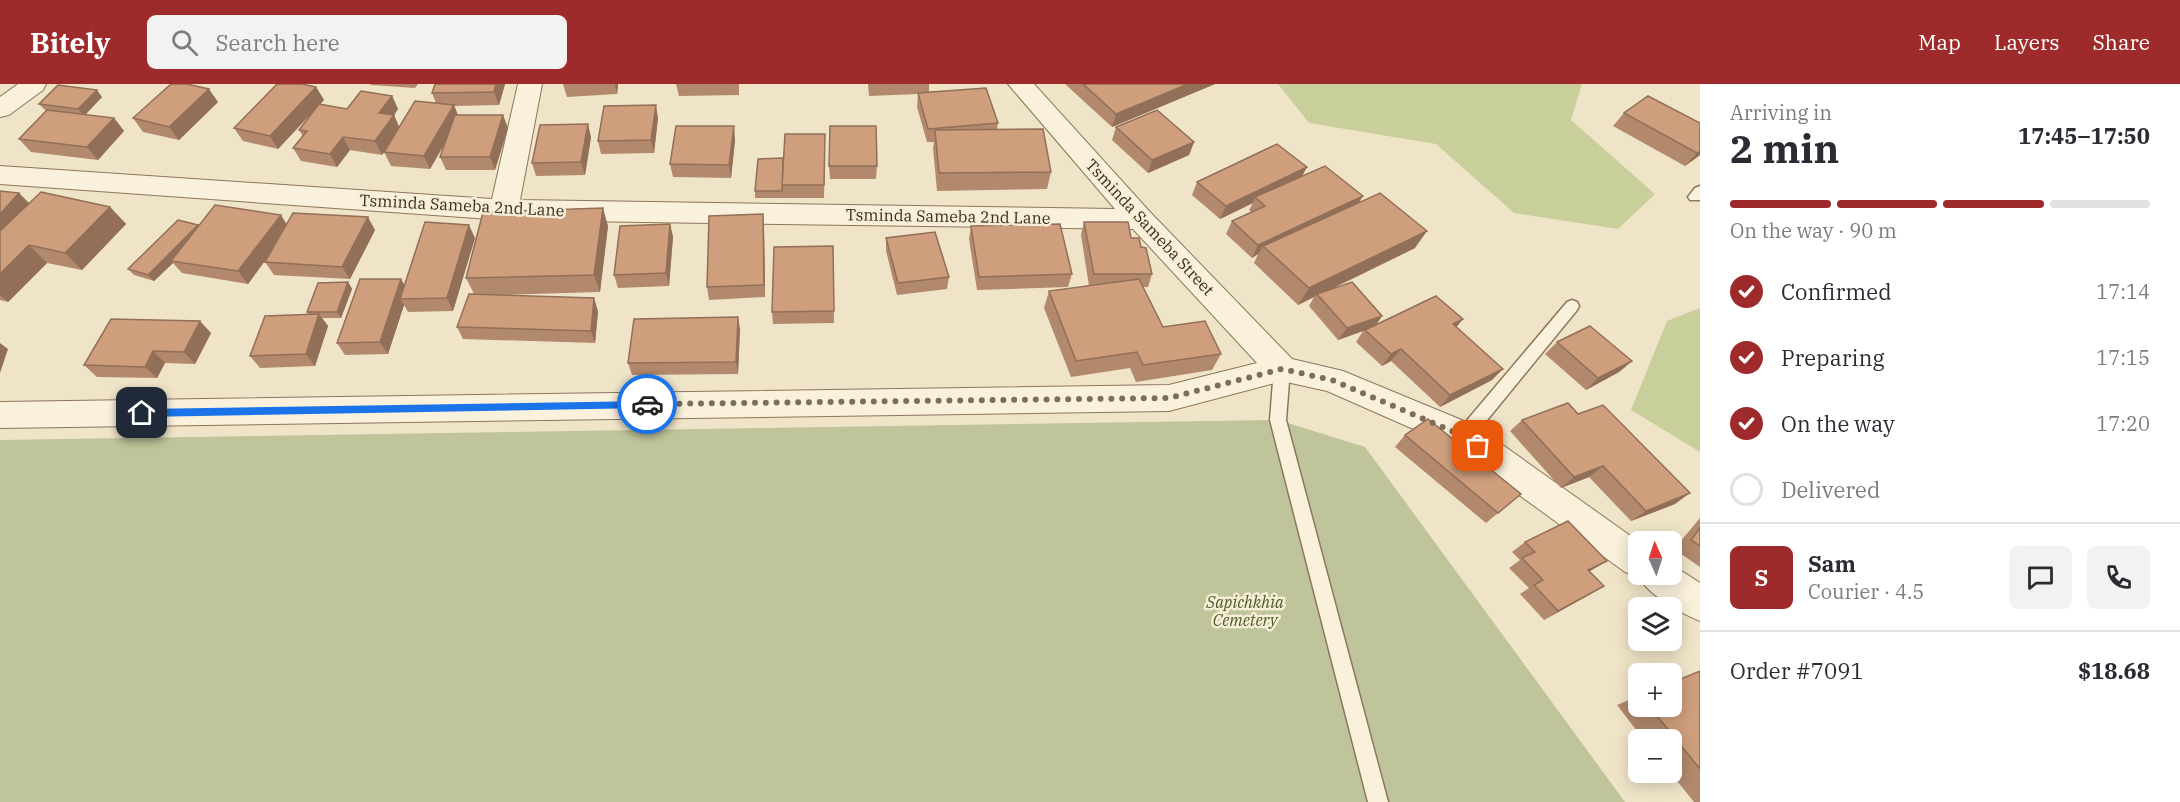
<!DOCTYPE html>
<html lang="en">
<head>
<meta charset="utf-8">
<style>
  :root { --surface:#fff; --page:#f2f2f3; --text:#2b2b33; --muted:#7c7c81; --line:#e1e1e2; --accent:#9e2a2b }
  body { margin:0; font-family:"IBM Plex Serif",serif; background:var(--page); color:var(--text); height:100vh; display:flex; flex-direction:column; font-size:22px; white-space:nowrap }
  * { box-sizing:border-box; margin:0 }
  p { font-size:20px; color:var(--muted) }
  .icon { flex:none; width:33px; height:33px; fill:none; stroke:currentColor; stroke-width:2; stroke-linecap:round; stroke-linejoin:round }
  .map { position:relative; flex:1; overflow:hidden }
  .drawer { display:flex; flex-direction:column; background:var(--surface); width:480px }
  .drawer>* { flex:none }
  .needle { width:39px; rotate:357deg }
  .tools { position:absolute; left:1628px; top:447px; display:grid; gap:12px }
  .tools a { display:grid; place-items:center; width:54px; height:54px; border-radius:9px; background:var(--surface); box-shadow:0 3px 15px #0003; font-size:30px }
  .pin { position:absolute; display:grid; place-items:center; width:51px; height:51px; color:#fff; margin:-26px; border-radius:12px; box-shadow:0 3px 9px #0006 }
  .courier { position:absolute; display:grid; place-items:center; width:60px; height:60px; margin:-30px; border:4px solid #1a73e8; border-radius:50%; background:#fff; color:#222; box-shadow:0 2px 8px #0007 }
  .headline em { font-style:normal; font-weight:700 }
  .headline div { display:flex; flex-direction:column-reverse }
  .headline { display:flex; align-items:center; justify-content:space-between; height:102px; padding:0 30px }
  h1 { font-size:39px; font-weight:700; line-height:45px }
  .bar { display:grid; grid-template-columns:repeat(4,1fr); gap:9px 6px; align-content:center; height:72px; padding:0 30px }
  .bar i { height:8px; border-radius:4px; background:var(--line) }
  .bar .active { background:var(--accent) }
  .bar p { grid-column:span 4 }
  .line { display:flex; align-items:center; gap:15px; padding:0 30px; border-top:2px solid var(--line) }
  .line div { flex:1 }
  .round { display:grid; place-items:center; flex:none; width:63px; height:63px; border-radius:9px; background:var(--page) }
  ol { padding:0 30px; list-style:none }
  li { display:flex; align-items:center; gap:18px; height:66px }
  li p { margin-inline-start:auto }
  li .icon { padding:6px; border-radius:50%; background:var(--accent); color:#fff; stroke-width:4 }
  li:last-child { color:var(--muted) }
  li i { width:33px; height:33px; border:3px solid var(--line); border-radius:50% }
  header { display:flex; align-items:center; gap:36px; box-sizing:border-box; height:84px; padding:0 30px; background:var(--accent); color:#fff }
  header strong { font-size:28px }
  nav { display:flex; gap:33px; margin-inline-start:auto; font-size:21px }
  .search { width:420px; height:54px; background:var(--page); display:flex; align-items:center; gap:15px; box-sizing:border-box; padding:0 21px; border-radius:9px; color:var(--muted); font-size:22px }
  main { display:flex; flex:1; min-height:0 }
  .map>svg:first-child { display:block }
  .green { fill:#c9cf9b }
  .cemetery { fill:#bfc49a }
  .lines { fill:none; stroke-linecap:round; stroke-linejoin:round }
  .service-casing { stroke:#8d765c; stroke-width:3 }
  .minor-casing { stroke:#8d765c; stroke-width:2 }
  .service { fill:#faf1dc; fill-rule:evenodd }
  .minor { fill:#faf1dc; fill-rule:evenodd }
  .wall { fill:#b2896c }
  .shaded-wall { fill:#916f58 }
  .building { fill:#cf9f7d; stroke:#916f58; stroke-width:1.5 }
  .route { fill:#1a73e8 }
  .done { stroke:#7c6e5b; stroke-width:6; stroke-dasharray:0 10.8 }
  .labels { text-anchor:middle; stroke-width:5; stroke-linejoin:round; paint-order:stroke }
  .street-label { font-size:16px; fill:#3d2e20; stroke:#f7eed8 }
  .park-label { font-size:16px; font-style:italic; fill:#4d5a26; stroke:#f7eed8 }
</style>
</head>
<body>
<header>
<strong>Bitely</strong>
<div class="search"><svg class="icon" aria-label="search" viewBox="0 0 24 24"><circle cx="10" cy="10" r="6"/><path d="M15 15l6 6"/></svg>Search here</div>
<nav><a>Map</a><a>Layers</a><a>Share</a></nav>
</header>
<main>
<div class="map">
<svg width="1700" height="718" viewBox="0 0 1700 718">
  <rect width="100%" height="100%" fill="#f0e4c8"/>
  <g class="green">
    <polygon points="1278,0 1582,0 1571,36 1655,110 1618,145 1514,129 1436,60 1309,39"/>
    <polygon points="1700,224 1700,368 1631,326 1667,237"/>
  </g>
  <polygon class="cemetery" points="1278,336 1365,363 1625,718 0,718 0,356"/>
  <g class="lines">
    <g class="service-casing">
      <g id="service">
        <polygon points="1700,102 1700,116 1690,116 1688,113 1695,104"/>
        <polygon points="1572,216 1577,218 1579,222 1577,226 1470,357 1464,359 1458,357 1456,352 1458,347 1567,218"/>
        <polygon points="1282,279 1288,281 1290,285 1286,336 1388,718 1368,718 1270,336 1274,285 1276,281"/>
      </g>
    </g>
    <g class="minor-casing">
      <g id="minor">
        <polygon points="18,0 46,0 43,6 9,31 0,33 0,13"/>
        <path d="M518 0H542L520 116 1115 125 1008 0H1034L1150 128 1292 275 1343 287 1476 342 1639 458 1638 490H1671V480L1700 499V537C1682 530 1647 510 1639 493L1625 488 1452 362 1327 307 1282 297 1169 327 0 344V318L1169 301 1257 279 1133 145 504 136 0 100V82L492 115Z"/>
      </g>
    </g>
    <use href="#service" class="service"/>
    <use href="#minor" class="minor"/>
  </g>
  <g class="wall">
    <polygon points="370,0 418,0 415,4 371,1"/>
    <polygon points="435,0 505,0 499,21 454,22 458,31 508,44 495,86 446,86 440,73 446,58 430,85 391,82 384,68 390,59 382,71 350,66 337,83 301,77 293,64 303,52 299,46 318,22 278,65 243,57 234,44 316,3 324,16 320,21 347,25 392,12 398,25 394,31 399,43 436,19 432,9"/>
    <polygon points="563,0 618,0 617,10 567,13"/>
    <polygon points="676,0 739,0 739,11 679,12"/>
    <polygon points="868,0 929,0 929,9 998,39 997,45 1051,88 1047,105 937,107 933,64 934,58 927,58 917,23 918,10 869,12"/>
    <polygon points="1065,0 1215,0 1112,43"/>
    <polygon points="102,13 85,31 114,34 124,47 98,76 31,68 19,55 46,27 39,20"/>
    <polygon points="218,18 179,56 143,48 133,34"/>
    <polygon points="1624,29 1700,71 1685,82 1613,42"/>
    <polygon points="658,34 654,69 601,70 598,57"/>
    <polygon points="1116,43 1194,58 1189,71 1148,89 1112,56"/>
    <polygon points="591,53 585,91 536,92 532,79"/>
    <polygon points="735,56 731,94 673,93 670,80"/>
    <polygon points="825,63 824,114 755,114 755,107 783,74"/>
    <polygon points="829,82 877,82 876,95 830,95"/>
    <polygon points="1307,83 1302,92 1359,118 1415,164 1334,204 1382,232 1376,240 1463,235 1456,243 1492,296 1440,323 1391,277 1382,282 1356,258 1363,247 1338,256 1309,222 1314,213 1298,221 1254,179 1258,170 1252,174 1226,150 1232,137 1252,128 1249,126 1253,119 1220,135 1192,111 1197,98"/>
    <polygon points="0,107 29,119 110,123 126,140 82,186 47,179 8,218 0,216"/>
    <polygon points="1084,138 1131,154 1141,163 1152,190 1148,203 1143,203 1163,243 1221,270 1212,286 1136,298 1130,284 1071,293 1044,224 1049,207 1089,202 1081,151"/>
    <polygon points="287,140 375,146 350,195 274,191 265,178 267,174 248,200 182,189 173,179 154,197 134,191 128,185 198,142"/>
    <polygon points="670,140 673,153 669,202 618,204 614,191"/>
    <polygon points="608,142 600,208 501,211 598,227 595,259 463,255 457,243 474,210 466,194"/>
    <polygon points="764,142 765,213 709,216 707,203"/>
    <polygon points="971,142 1072,190 1068,203 977,206 969,155"/>
    <polygon points="475,154 453,227 408,228 404,221 388,270 345,271 337,259 405,201"/>
    <polygon points="886,154 949,193 947,205 897,211 886,167"/>
    <polygon points="833,162 834,239 773,240 772,228"/>
    <polygon points="348,198 352,205 341,234 322,234 328,242 315,282 260,284 250,272 308,230 307,228"/>
    <polygon points="740,245 738,290 632,291 628,279"/>
    <polygon points="211,249 195,280 165,279 157,294 97,293 84,281"/>
    <polygon points="1557,258 1632,277 1619,288 1586,306 1545,270"/>
    <polygon points="1578,330 1675,420 1631,437 1589,393 1561,404 1510,347 1522,336"/>
    <polygon points="1405,351 1521,410 1486,439 1395,363"/>
    <polygon points="1700,434 1700,483 1674,465"/>
    <polygon points="1525,458 1590,488 1604,502 1544,536 1520,510 1529,504 1509,484 1520,476 1512,468"/>
    <polygon points="1700,587 1700,718 1694,718 1670,688 1671,688 1671,656 1644,656 1617,621 1638,612 1638,622 1671,622"/>
  </g>
  <g class="shaded-wall">
    <polygon points="496,0 505,0 499,21 494,8"/>
    <polygon points="615,0 618,0 617,10"/>
    <polygon points="1188,0 1215,0 1112,43 1116,30"/>
    <polygon points="316,3 324,16 278,65 270,52"/>
    <polygon points="209,5 218,18 179,56 169,43"/>
    <polygon points="97,6 102,13 84,32 78,25"/>
    <polygon points="392,12 398,25 394,31 400,45 382,71 375,57 379,29"/>
    <polygon points="454,21 459,34 430,85 424,72"/>
    <polygon points="656,21 658,34 654,69 651,56"/>
    <polygon points="503,31 508,44 495,86 490,73"/>
    <polygon points="114,34 124,47 98,76 87,63"/>
    <polygon points="588,40 591,53 585,91 581,78"/>
    <polygon points="734,42 735,56 731,94 729,81"/>
    <polygon points="343,53 350,66 337,83 330,70"/>
    <polygon points="1194,58 1189,71 1148,89 1152,76"/>
    <polygon points="1700,67 1700,71 1685,82 1697,69"/>
    <polygon points="1307,83 1300,96 1255,113 1253,119 1220,135 1226,122"/>
    <polygon points="19,109 32,122 0,149 0,130"/>
    <polygon points="1363,112 1355,125 1263,162 1258,170 1252,174 1258,161"/>
    <polygon points="110,123 126,140 82,186 65,169"/>
    <polygon points="603,124 608,142 600,208 594,191"/>
    <polygon points="763,130 764,142 765,213 764,201"/>
    <polygon points="281,131 289,144 248,200 238,187"/>
    <polygon points="368,133 375,146 350,195 342,183"/>
    <polygon points="670,140 673,153 669,202 666,189"/>
    <polygon points="198,141 203,148 171,177 173,179 154,197 148,191"/>
    <polygon points="469,141 475,154 453,227 447,214"/>
    <polygon points="1427,147 1415,164 1318,211 1317,210 1314,213 1298,221 1309,204"/>
    <polygon points="29,161 47,179 8,218 0,211 0,190"/>
    <polygon points="401,195 408,207 400,215 404,221 388,270 380,258"/>
    <polygon points="348,198 352,205 341,234 337,228"/>
    <polygon points="594,214 598,227 595,259 591,247"/>
    <polygon points="319,230 328,242 315,282 306,270"/>
    <polygon points="1382,232 1374,244 1365,246 1363,247 1338,256 1347,244"/>
    <polygon points="738,233 740,245 738,290 736,278"/>
    <polygon points="1463,235 1453,247 1453,240"/>
    <polygon points="200,237 211,249 195,280 184,268"/>
    <polygon points="0,259 8,265 0,289"/>
    <polygon points="1401,265 1391,277 1382,282 1391,270"/>
    <polygon points="153,267 165,279 157,294 145,283"/>
    <polygon points="1632,277 1619,288 1586,306 1598,294"/>
    <polygon points="1503,285 1492,296 1440,323 1450,311"/>
    <polygon points="1603,382 1589,393 1561,404 1574,393"/>
    <polygon points="1690,409 1675,420 1631,437 1646,427"/>
    <polygon points="1607,477 1592,486 1574,496 1588,486"/>
    <polygon points="1604,502 1589,511 1544,536 1558,527"/>
  </g>
  <g class="building">
    <polygon points="171,0 187,0 209,5 169,43 133,34"/>
    <polygon points="277,0 302,0 316,3 270,52 234,44"/>
    <polygon points="435,0 496,0 494,8 432,9"/>
    <polygon points="1083,0 1188,0 1116,30"/>
    <polygon points="58,1 97,6 78,25 39,20"/>
    <polygon points="986,4 998,39 928,45 918,9"/>
    <polygon points="361,7 392,12 379,29 394,31 375,57 343,53 330,70 293,64 307,47 299,46 319,20 347,25"/>
    <polygon points="1648,12 1700,39 1700,67 1697,69 1624,29"/>
    <polygon points="415,17 454,21 424,72 384,68"/>
    <polygon points="656,21 651,56 598,57 604,22"/>
    <polygon points="47,26 114,34 87,63 19,55"/>
    <polygon points="1157,26 1194,58 1152,76 1116,43"/>
    <polygon points="455,31 503,31 490,73 440,73"/>
    <polygon points="588,40 581,78 532,79 540,41"/>
    <polygon points="676,42 734,42 729,81 670,80"/>
    <polygon points="830,42 876,42 877,82 829,82"/>
    <polygon points="1043,45 1051,88 939,89 935,46"/>
    <polygon points="785,50 825,50 824,101 782,101"/>
    <polygon points="1277,60 1307,83 1226,122 1197,98"/>
    <polygon points="783,74 782,107 755,107 758,75"/>
    <polygon points="1325,82 1363,112 1258,161 1232,137 1265,122 1255,113"/>
    <polygon points="0,107 19,109 0,130"/>
    <polygon points="41,108 110,123 65,169 29,161 0,190 0,147"/>
    <polygon points="1380,109 1427,147 1309,204 1263,162"/>
    <polygon points="215,121 281,131 238,187 171,177"/>
    <polygon points="603,124 594,191 466,194 483,128"/>
    <polygon points="293,129 368,133 342,183 265,178"/>
    <polygon points="763,130 764,201 707,203 709,132"/>
    <polygon points="178,136 198,141 148,191 128,185"/>
    <polygon points="425,138 469,141 447,214 400,215"/>
    <polygon points="1084,138 1128,138 1131,154 1139,154 1141,163 1146,164 1152,190 1094,190"/>
    <polygon points="670,140 666,189 614,191 620,142"/>
    <polygon points="1060,140 1072,190 979,193 971,142"/>
    <polygon points="935,148 949,193 898,199 886,154"/>
    <polygon points="833,162 834,227 772,228 774,163"/>
    <polygon points="360,195 401,195 380,258 337,259"/>
    <polygon points="1139,195 1163,243 1205,237 1221,270 1143,281 1137,268 1076,277 1049,207"/>
    <polygon points="348,198 337,228 307,228 318,199"/>
    <polygon points="1352,198 1382,232 1347,244 1317,210"/>
    <polygon points="469,210 594,214 591,247 457,243"/>
    <polygon points="1436,212 1463,235 1453,240 1503,285 1450,311 1401,265 1391,270 1365,246"/>
    <polygon points="319,230 306,270 250,272 265,232"/>
    <polygon points="738,233 736,278 628,279 634,235"/>
    <polygon points="111,235 200,237 184,268 153,267 145,283 84,281"/>
    <polygon points="1590,242 1632,277 1598,294 1557,258"/>
    <polygon points="1568,319 1578,330 1603,321 1690,409 1646,427 1603,382 1574,393 1522,336"/>
    <polygon points="1428,335 1521,410 1498,429 1405,351"/>
    <polygon points="1568,437 1607,477 1588,486 1604,502 1558,527 1534,501 1543,496 1522,474 1535,468 1525,458"/>
    <polygon points="1700,444 1700,462 1691,456"/>
    <polygon points="1700,587 1700,685 1649,622 1671,622 1671,599"/>
  </g>
  <polygon class="route" points="647,317 651,320 647,324 142,333 137,329 142,325"/>
  <g class="lines">
    <polyline class="done" points="647,320 1169,314 1282,285 1332,296 1464,352 1478,362"/>
  </g>
  <g class="labels">
    <g class="street-label">
      <text transform="translate(462 121) rotate(3)" y="6">Tsminda Sameba 2nd Lane</text>
      <text transform="translate(948 132) rotate(1)" y="6">Tsminda Sameba 2nd Lane</text>
      <text transform="translate(1150 143) rotate(47)" y="6">Tsminda Sameba Street</text>
    </g>
    <g class="park-label">
      <text x="1245" y="524">Sapichkhia<tspan x="1245" dy="18">Cemetery</tspan></text>
    </g>
  </g>
</svg>
<div class="tools">
<a><svg class="needle" viewBox="-14 -14 28 28"><path d="M0-13l5 13h-10z" fill="#e53935"/><path d="M0 13l5-13h-10z" fill="#7c7c81"/></svg></a>
<a><svg class="icon" aria-label="layers" viewBox="0 0 24 24"><path d="M12 4l9 5-9 5-9-5zM3 14l9 5 9-5"/></svg></a>
<a>+</a>
<a>−</a>
</div>
<div class="pin" style="left:1478px;top:362px;background:#ea580c"><svg class="icon" aria-label="bag" viewBox="0 0 24 24"><path d="M5 8h14l-1 12H6zM9 8a3 3 0 0 1 6 0"/></svg></div>
<div class="pin" style="left:142px;top:329px;background:#1f2937"><svg class="icon" aria-label="home" viewBox="0 0 24 24"><path d="M3 11l9-7 9 7M6 9v11h12V9"/></svg></div>
<div class="courier" style="left:647px;top:320px"><svg class="icon" aria-label="car" viewBox="0 0 24 24"><path d="M5 17H2v-5l4-1 3-4h7l3 4 3 1v5h-3M9 17h6M6 11h13"/><circle cx="7" cy="17" r="2"/><circle cx="17" cy="17" r="2"/></svg></div>
</div>
<section class="drawer">
<div class="headline"><div><h1>2 min</h1><p>Arriving in</p></div><em>17:45–17:50</em></div>
<div class="bar"><i class="active"></i><i class="active"></i><i class="active"></i><i></i><p>On the way · 90 m</p></div>
<ol>
<li><svg class="icon" aria-label="check" viewBox="0 0 24 24"><path d="M5 12l5 5 9-10"/></svg>Confirmed<p>17:14</p></li>
<li><svg class="icon" aria-label="check" viewBox="0 0 24 24"><path d="M5 12l5 5 9-10"/></svg>Preparing<p>17:15</p></li>
<li><svg class="icon" aria-label="check" viewBox="0 0 24 24"><path d="M5 12l5 5 9-10"/></svg>On the way<p>17:20</p></li>
<li><i></i>Delivered</li>
</ol>
<div class="line" style="height:108px"><b class="round" style="background:var(--accent);color:#fff">S</b><div><b>Sam</b><p>Courier · 4.5</p></div><a class="round"><svg class="icon" aria-label="chat" viewBox="0 0 24 24"><path d="M4 5h16v11H9l-5 4z"/></svg></a><a class="round"><svg class="icon" aria-label="phone" viewBox="0 0 24 24"><path d="M5 4h4l2 5-3 2q2 4 5 5l2-3 5 2v4C11 20 4 13 5 4z"/></svg></a></div>
<div class="line" style="height:78px"><div>Order #7091</div><b>$18.68</b></div>
</section>
</main>
</body>
</html>
